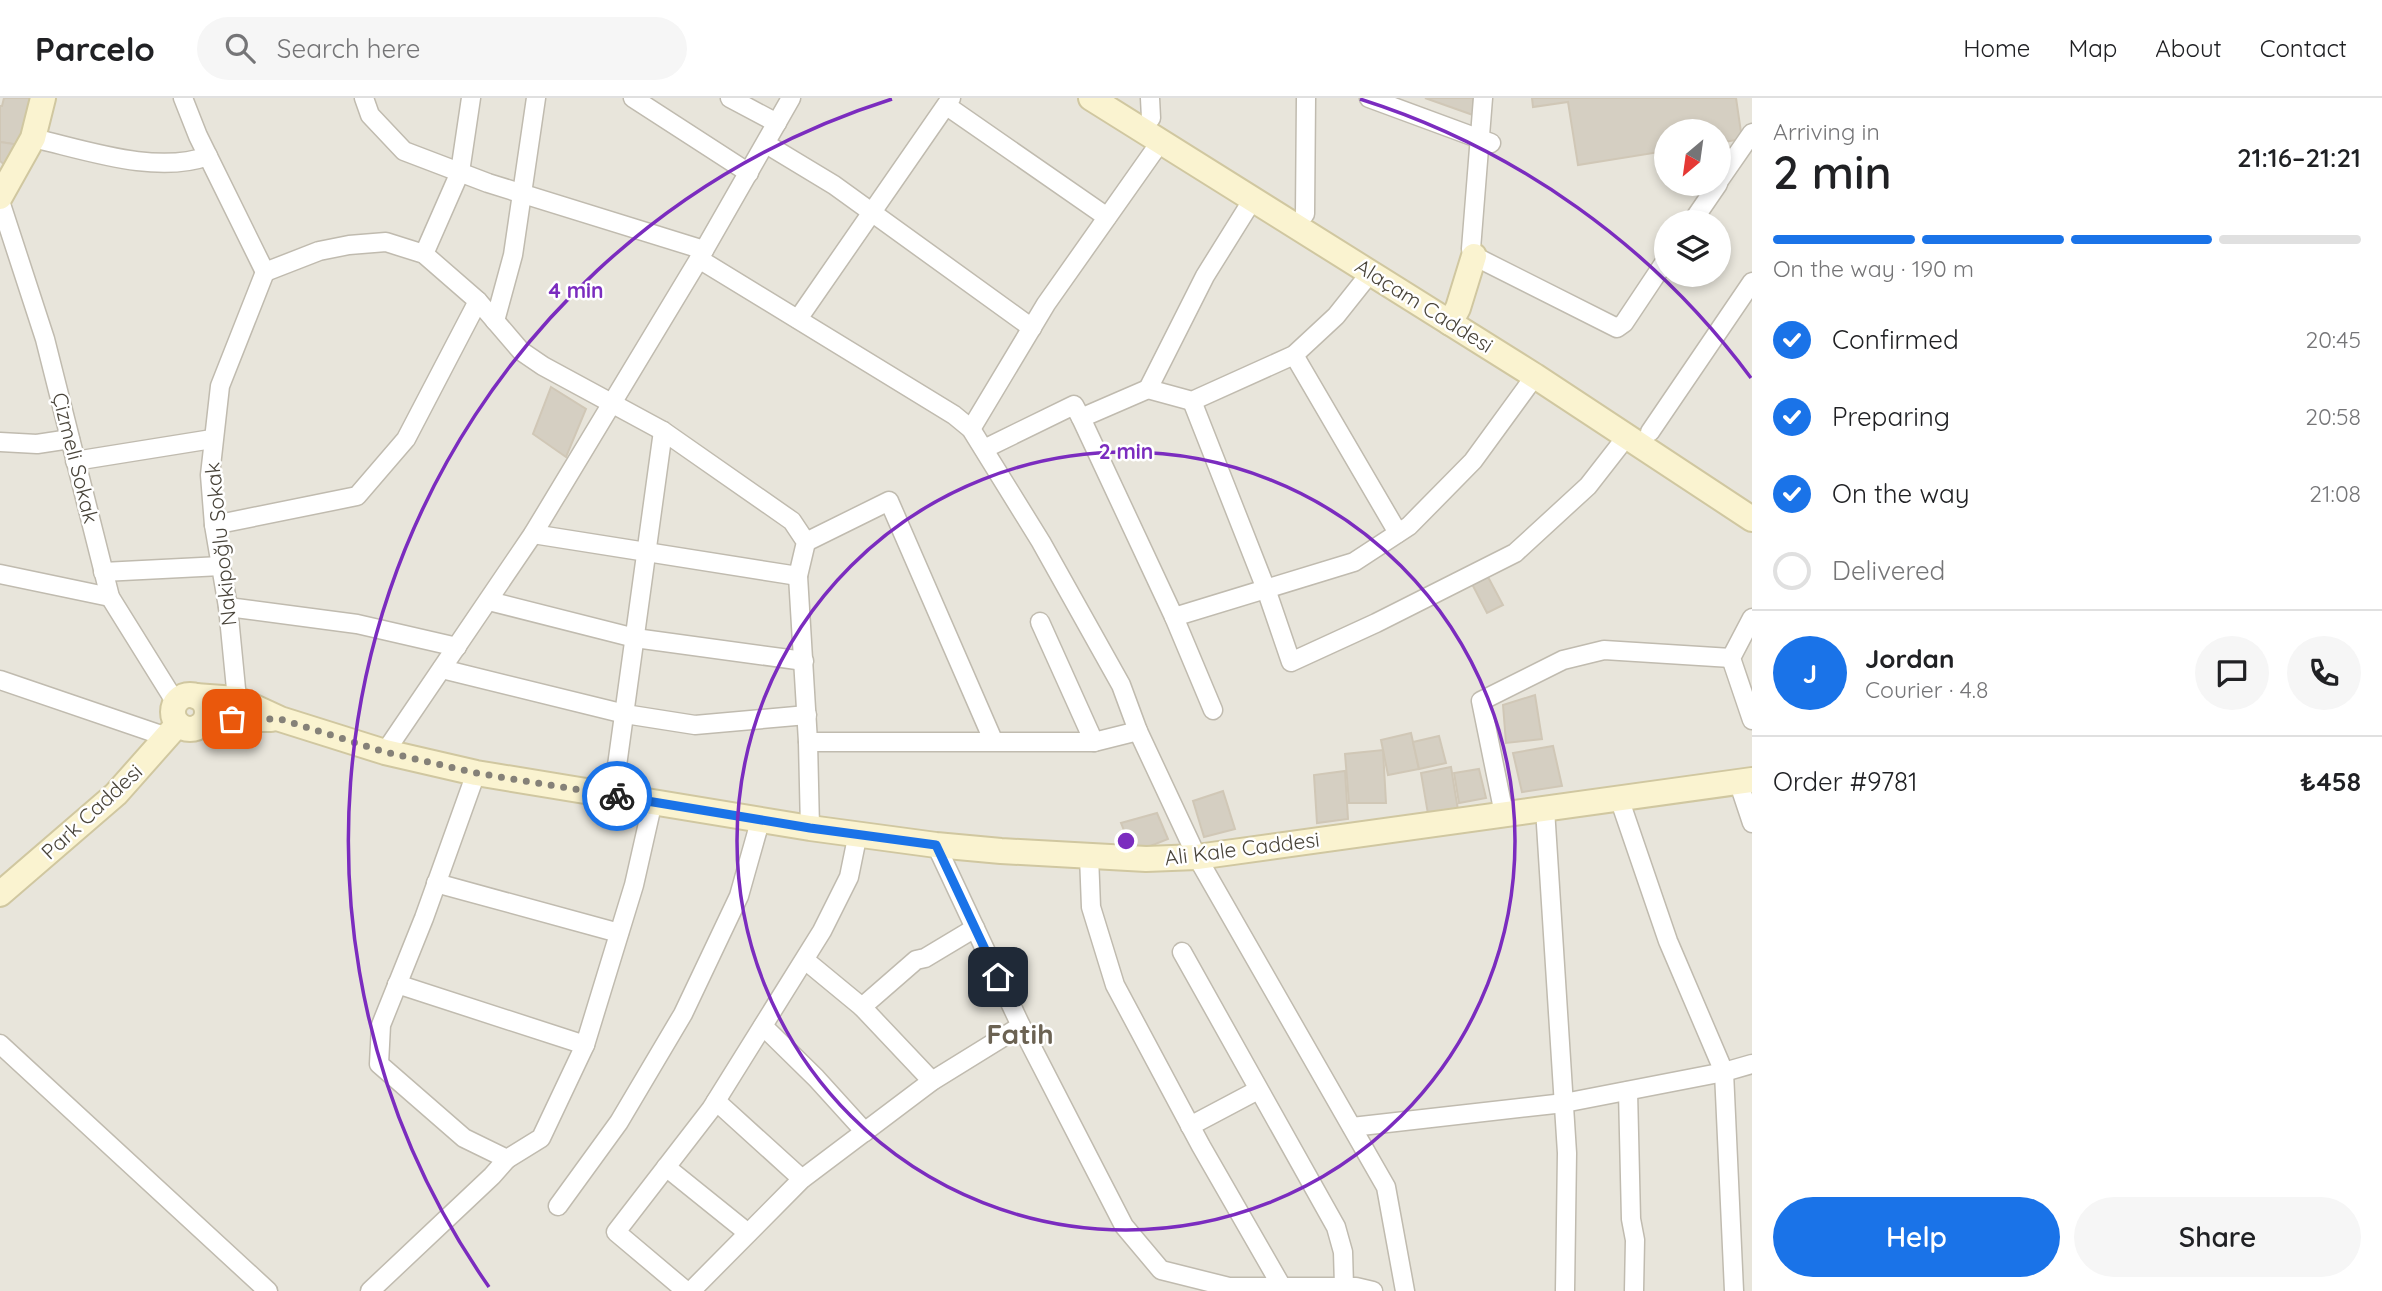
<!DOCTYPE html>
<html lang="en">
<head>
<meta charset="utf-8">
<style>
  :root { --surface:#fff; --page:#f6f6f6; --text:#202124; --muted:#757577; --line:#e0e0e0; --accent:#1a73e8 }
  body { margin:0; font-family:Quicksand,sans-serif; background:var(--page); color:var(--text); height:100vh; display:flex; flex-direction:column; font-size:26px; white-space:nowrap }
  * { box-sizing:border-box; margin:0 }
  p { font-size:23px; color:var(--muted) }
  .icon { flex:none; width:38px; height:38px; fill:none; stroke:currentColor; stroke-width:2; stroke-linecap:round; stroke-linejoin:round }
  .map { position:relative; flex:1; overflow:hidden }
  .drawer { display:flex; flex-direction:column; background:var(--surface); width:630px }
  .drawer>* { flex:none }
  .needle { width:46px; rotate:209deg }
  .buttons { position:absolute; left:1654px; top:21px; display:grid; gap:14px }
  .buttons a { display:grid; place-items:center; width:77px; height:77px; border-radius:50%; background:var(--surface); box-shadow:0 4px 10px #0003; font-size:35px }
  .pin { position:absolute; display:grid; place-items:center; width:60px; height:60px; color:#fff; margin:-30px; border-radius:14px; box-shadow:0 4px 10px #0006 }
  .courier { position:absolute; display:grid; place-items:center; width:70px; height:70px; margin:-35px; border:5px solid #1a73e8; border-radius:50%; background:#fff; color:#222; box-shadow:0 2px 9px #0007 }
  .headline em { font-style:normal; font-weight:600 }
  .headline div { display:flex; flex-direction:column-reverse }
  .headline { display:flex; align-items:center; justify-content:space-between; height:119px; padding:0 21px }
  h1 { font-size:46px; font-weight:600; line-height:52px }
  .bar { display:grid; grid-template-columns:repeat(4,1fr); gap:10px 7px; align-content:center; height:84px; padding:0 21px }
  .bar i { height:9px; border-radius:5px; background:var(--line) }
  .bar .active { background:var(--accent) }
  .bar p { grid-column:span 4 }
  .line { display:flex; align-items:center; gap:18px; padding:0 21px; border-top:2px solid var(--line) }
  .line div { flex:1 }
  .round { display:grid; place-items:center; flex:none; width:74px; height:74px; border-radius:37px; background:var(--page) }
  ol { padding:0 21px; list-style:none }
  li { display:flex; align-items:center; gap:21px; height:77px }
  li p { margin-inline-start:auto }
  li .icon { padding:7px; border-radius:50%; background:var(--accent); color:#fff; stroke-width:4 }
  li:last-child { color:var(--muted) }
  li i { width:38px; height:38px; border:4px solid var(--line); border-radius:50% }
  .cta { display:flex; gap:14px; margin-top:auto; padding:14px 21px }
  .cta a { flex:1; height:80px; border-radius:42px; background:var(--accent); color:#fff; font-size:28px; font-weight:600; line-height:80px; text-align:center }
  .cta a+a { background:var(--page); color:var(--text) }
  header { display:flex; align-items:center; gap:42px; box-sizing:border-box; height:98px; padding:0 35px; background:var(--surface); border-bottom:2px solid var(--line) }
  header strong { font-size:33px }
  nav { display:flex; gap:38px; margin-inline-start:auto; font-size:24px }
  .search { width:490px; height:63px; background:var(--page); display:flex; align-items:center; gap:18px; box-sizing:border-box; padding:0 24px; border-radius:38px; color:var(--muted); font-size:26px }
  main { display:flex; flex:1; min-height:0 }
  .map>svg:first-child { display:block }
  .residential { fill:#e8e5db; fill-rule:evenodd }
  .building { fill:#d5cfc2; stroke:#d0c7b6; stroke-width:2 }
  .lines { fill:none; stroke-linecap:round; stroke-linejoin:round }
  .street-casing { stroke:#c0bbaf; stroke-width:21 }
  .secondary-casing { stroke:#d0c7a0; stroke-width:28 }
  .street { stroke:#fff; stroke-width:18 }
  .secondary { stroke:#faf3d0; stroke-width:24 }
  .done { stroke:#858178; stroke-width:7; stroke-dasharray:0 12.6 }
  .route { stroke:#1a73e8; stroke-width:9 }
  .ring { fill:none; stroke:#7b2cbf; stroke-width:3.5 }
  .labels { text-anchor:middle; stroke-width:5; stroke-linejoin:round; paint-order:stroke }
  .street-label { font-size:21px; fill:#49443a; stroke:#fff }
  .district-label { font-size:28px; font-weight:bold; fill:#6b6252; stroke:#fff }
  .centre { fill:#7b2cbf; stroke:#fff; stroke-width:3.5 }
  .ring-label { font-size:21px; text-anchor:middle; font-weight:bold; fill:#7b2cbf; stroke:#fff; stroke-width:5; stroke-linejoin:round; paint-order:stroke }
</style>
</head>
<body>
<header>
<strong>Parcelo</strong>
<div class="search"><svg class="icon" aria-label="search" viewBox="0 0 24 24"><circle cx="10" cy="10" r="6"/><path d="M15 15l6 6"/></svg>Search here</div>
<nav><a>Home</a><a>Map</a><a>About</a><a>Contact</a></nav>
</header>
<main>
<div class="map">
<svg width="1752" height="1193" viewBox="0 0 1752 1193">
  <rect width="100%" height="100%" fill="#f5f3ec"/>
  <path class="residential" d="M0 0H1752V1193H0ZM1666 33H1718V86H1666ZM1666 124H1718V177H1666Z"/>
  <g class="building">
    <polygon points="4,0 31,0 20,47 0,44 0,8 2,8"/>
    <polygon points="1425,0 1473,0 1473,17"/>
    <polygon points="1532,0 1736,0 1742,41 1718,45 1718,33 1666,33 1666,53 1578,67 1568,4 1533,9"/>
    <polygon points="0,44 20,47 7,69 0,63"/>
    <polygon points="551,289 586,311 566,359 533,336"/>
    <polygon points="1488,479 1503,507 1487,515 1472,486"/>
    <polygon points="1535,597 1542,641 1506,645 1503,607"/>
    <polygon points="1411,635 1419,671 1388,677 1381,642"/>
    <polygon points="1439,638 1446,665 1419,671 1413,644"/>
    <polygon points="1553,648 1562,688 1522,694 1513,655"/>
    <polygon points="1383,652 1386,705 1349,705 1345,656"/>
    <polygon points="1451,669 1458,712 1428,716 1421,675"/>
    <polygon points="1479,671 1486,700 1459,705 1454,675"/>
    <polygon points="1345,673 1348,721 1317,725 1314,677"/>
    <polygon points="1223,693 1235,731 1204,739 1193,703"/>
    <polygon points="1157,715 1168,741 1133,755 1121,725"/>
  </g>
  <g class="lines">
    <g class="street-casing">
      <g id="street">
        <polyline points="183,0 198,38 265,174"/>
        <polyline points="364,0 370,17 404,53 488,85 704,152"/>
        <polyline points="633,0 749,75"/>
        <polyline points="730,0 777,25"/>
        <polyline points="1150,0 1151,20"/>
        <polyline points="1369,0 1491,45"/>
        <polyline points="1483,0 1471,151 1474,158 1617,230 1624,225 1666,162"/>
        <polyline points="947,8 1107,119"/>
        <path d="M33 40C86 52 156 77 208 58"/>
        <polyline points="766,46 834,87 1032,230"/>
        <polyline points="1718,84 1752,35"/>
        <polyline points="0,103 45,241 110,499 176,605"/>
        <polyline points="1305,116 1306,0"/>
        <polyline points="1692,124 1718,86"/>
        <polyline points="424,156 460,74 471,0"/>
        <polyline points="699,161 954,317 971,331 1041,444 1121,587 1138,633 1197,759 1386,1089 1405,1193"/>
        <polyline points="265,174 319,153 349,147 386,144 424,156 478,203 521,253 543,268 663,333 792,423 806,444 798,478 808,644 810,730"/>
        <polyline points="798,221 951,0"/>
        <polyline points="495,223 513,157 536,0"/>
        <polyline points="1294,257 1398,435"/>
        <polyline points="1148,291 1205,178 1253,101"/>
        <polyline points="1192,303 1266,491 1291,564 1376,525 1515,455 1588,388 1627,338"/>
        <polyline points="1081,320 1174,519 1213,612"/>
        <polyline points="971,331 1046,206 1161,43"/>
        <polyline points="1650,334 1752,184"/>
        <polyline points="0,344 37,346 70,341"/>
        <polyline points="984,351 1074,307 1081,320 1148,291 1192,303 1294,257 1336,218 1371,174"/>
        <polyline points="75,363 212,341"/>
        <polyline points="214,427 357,398 406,341 478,203"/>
        <polyline points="533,436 798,478"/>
        <polyline points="806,444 889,403 993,642"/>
        <polyline points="103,474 221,468"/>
        <polyline points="0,476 110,499"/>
        <polyline points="489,503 635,540 804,563"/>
        <polyline points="228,509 357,526 457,549"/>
        <polyline points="1174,519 1354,464 1409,428 1473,363 1535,278"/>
        <polyline points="1752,520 1731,560 1752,622"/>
        <polyline points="1040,524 1094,644"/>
        <polyline points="442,571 625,616 695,627 807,617"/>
        <polyline points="0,582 167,639"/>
        <polyline points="237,601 228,509 214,427 210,377 220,288 265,174"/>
        <polyline points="808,644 1094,644 1138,633"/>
        <polyline points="385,654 533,436 699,161 791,0"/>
        <polyline points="476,675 424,820 381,927 379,966 464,1040 507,1061 541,1040 585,947 634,787 653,703"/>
        <polyline points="1738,683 1752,725"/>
        <polyline points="613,697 663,333"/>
        <polyline points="1619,700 1668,843 1724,974 1734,1193"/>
        <polyline points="1545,711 1567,1055 1565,1193"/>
        <polyline points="1504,716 1481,603 1563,562 1604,552 1731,560"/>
        <polyline points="936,747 1021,928 1124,1128 1161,1172 1229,1189 1356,1189 1373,1193"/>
        <polyline points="1089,758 1091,809 1115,887 1201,1048 1282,1189"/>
        <polyline points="436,785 619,835"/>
        <polyline points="1182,854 1336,1129 1343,1154 1344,1188"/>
        <polyline points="805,862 862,909 932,983"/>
        <polyline points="397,886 585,947"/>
        <polyline points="862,909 916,862 925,860 975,830"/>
        <polyline points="763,928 816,980 865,1034"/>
        <polyline points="0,946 268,1193"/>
        <polyline points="1628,993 1631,1121 1635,1142 1634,1193"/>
        <polyline points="716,1003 802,1081"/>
        <polyline points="1190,1028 1258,992"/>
        <polyline points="1352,1029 1564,1005 1724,974 1752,966"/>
        <polyline points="666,1069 748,1135"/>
        <polyline points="558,1108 619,1024 683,916 739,798 761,720"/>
        <polyline points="370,1193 492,1078 507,1061"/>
        <polyline points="686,1193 616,1134 711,1011 822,833 849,779 858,735"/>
        <polyline points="691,1193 802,1081 932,983 1021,928"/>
      </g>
    </g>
    <g class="secondary-casing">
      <g id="secondary">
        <polyline points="1091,0 1535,278 1752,421"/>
        <polyline points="0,99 33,40 43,0"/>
        <polyline points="1450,225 1458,210 1474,158"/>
        <circle cx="190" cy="614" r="17"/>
        <polyline points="195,598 237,601 280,621 385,654 476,675 810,730 936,747 1001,753 1146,761 1197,759 1752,682"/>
        <polyline points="200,628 232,621 271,621"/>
        <polyline points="0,796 116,696 178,626"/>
      </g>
    </g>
    <use href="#street" class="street"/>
    <use href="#secondary" class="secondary"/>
  </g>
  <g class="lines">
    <polyline class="done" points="232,621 280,621 385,654 476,675 617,698"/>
    <polyline class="route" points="617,698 810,730 936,747 998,879"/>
  </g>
  <g class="ring">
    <circle cx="1126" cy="743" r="389"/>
    <path d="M489 1189A778 778 0 0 1 892 1M1360 1A778 778 0 0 1 1751 280"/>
  </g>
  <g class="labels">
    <g class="street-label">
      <text transform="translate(1424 208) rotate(32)" y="7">Alaçam Caddesi</text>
      <text transform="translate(75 360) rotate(76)" y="7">Çizmeli Sokak</text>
      <text transform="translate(221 446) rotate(-96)" y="7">Nakipoğlu Sokak</text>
      <text transform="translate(92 714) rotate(-43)" y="7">Park Caddesi</text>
      <text transform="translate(1242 751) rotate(-7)" y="7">Ali Kale Caddesi</text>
    </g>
    <g class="district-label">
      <text x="1020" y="946">Fatih</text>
    </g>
  </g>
  <circle cx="1126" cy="743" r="10" class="centre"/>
  <g class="ring-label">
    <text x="576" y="200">4 min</text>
    <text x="1126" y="361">2 min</text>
  </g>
</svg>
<div class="buttons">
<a><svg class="needle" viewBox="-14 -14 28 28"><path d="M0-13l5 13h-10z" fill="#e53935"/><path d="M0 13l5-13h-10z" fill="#757577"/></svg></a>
<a><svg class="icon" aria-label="layers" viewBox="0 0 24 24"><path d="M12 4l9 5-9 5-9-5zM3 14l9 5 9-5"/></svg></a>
</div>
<div class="pin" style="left:232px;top:621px;background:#ea580c"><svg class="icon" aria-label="bag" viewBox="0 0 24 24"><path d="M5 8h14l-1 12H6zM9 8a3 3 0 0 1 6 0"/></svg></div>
<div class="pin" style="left:998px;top:879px;background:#1f2937"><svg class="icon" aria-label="home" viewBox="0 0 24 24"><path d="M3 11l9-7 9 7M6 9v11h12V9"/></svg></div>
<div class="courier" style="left:617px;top:698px"><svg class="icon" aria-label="bike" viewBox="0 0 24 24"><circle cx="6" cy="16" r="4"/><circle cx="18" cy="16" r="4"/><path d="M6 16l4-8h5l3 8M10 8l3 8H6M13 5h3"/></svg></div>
</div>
<section class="drawer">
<div class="headline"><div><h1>2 min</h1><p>Arriving in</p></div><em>21:16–21:21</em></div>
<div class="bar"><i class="active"></i><i class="active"></i><i class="active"></i><i></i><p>On the way · 190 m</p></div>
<ol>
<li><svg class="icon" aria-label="check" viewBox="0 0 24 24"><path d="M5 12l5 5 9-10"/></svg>Confirmed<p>20:45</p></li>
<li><svg class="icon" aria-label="check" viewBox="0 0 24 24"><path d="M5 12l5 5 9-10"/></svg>Preparing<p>20:58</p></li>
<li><svg class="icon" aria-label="check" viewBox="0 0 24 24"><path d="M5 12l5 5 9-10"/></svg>On the way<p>21:08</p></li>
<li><i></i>Delivered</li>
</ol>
<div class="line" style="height:126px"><b class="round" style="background:var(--accent);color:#fff">J</b><div><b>Jordan</b><p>Courier · 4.8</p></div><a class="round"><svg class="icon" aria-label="chat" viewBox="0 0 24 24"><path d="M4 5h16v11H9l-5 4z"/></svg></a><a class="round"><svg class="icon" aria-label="phone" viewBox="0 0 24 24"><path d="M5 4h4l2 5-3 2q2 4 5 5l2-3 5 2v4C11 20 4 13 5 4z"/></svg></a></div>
<div class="line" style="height:91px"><div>Order #9781</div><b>₺458</b></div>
<div class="cta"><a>Help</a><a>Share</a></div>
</section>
</main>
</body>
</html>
